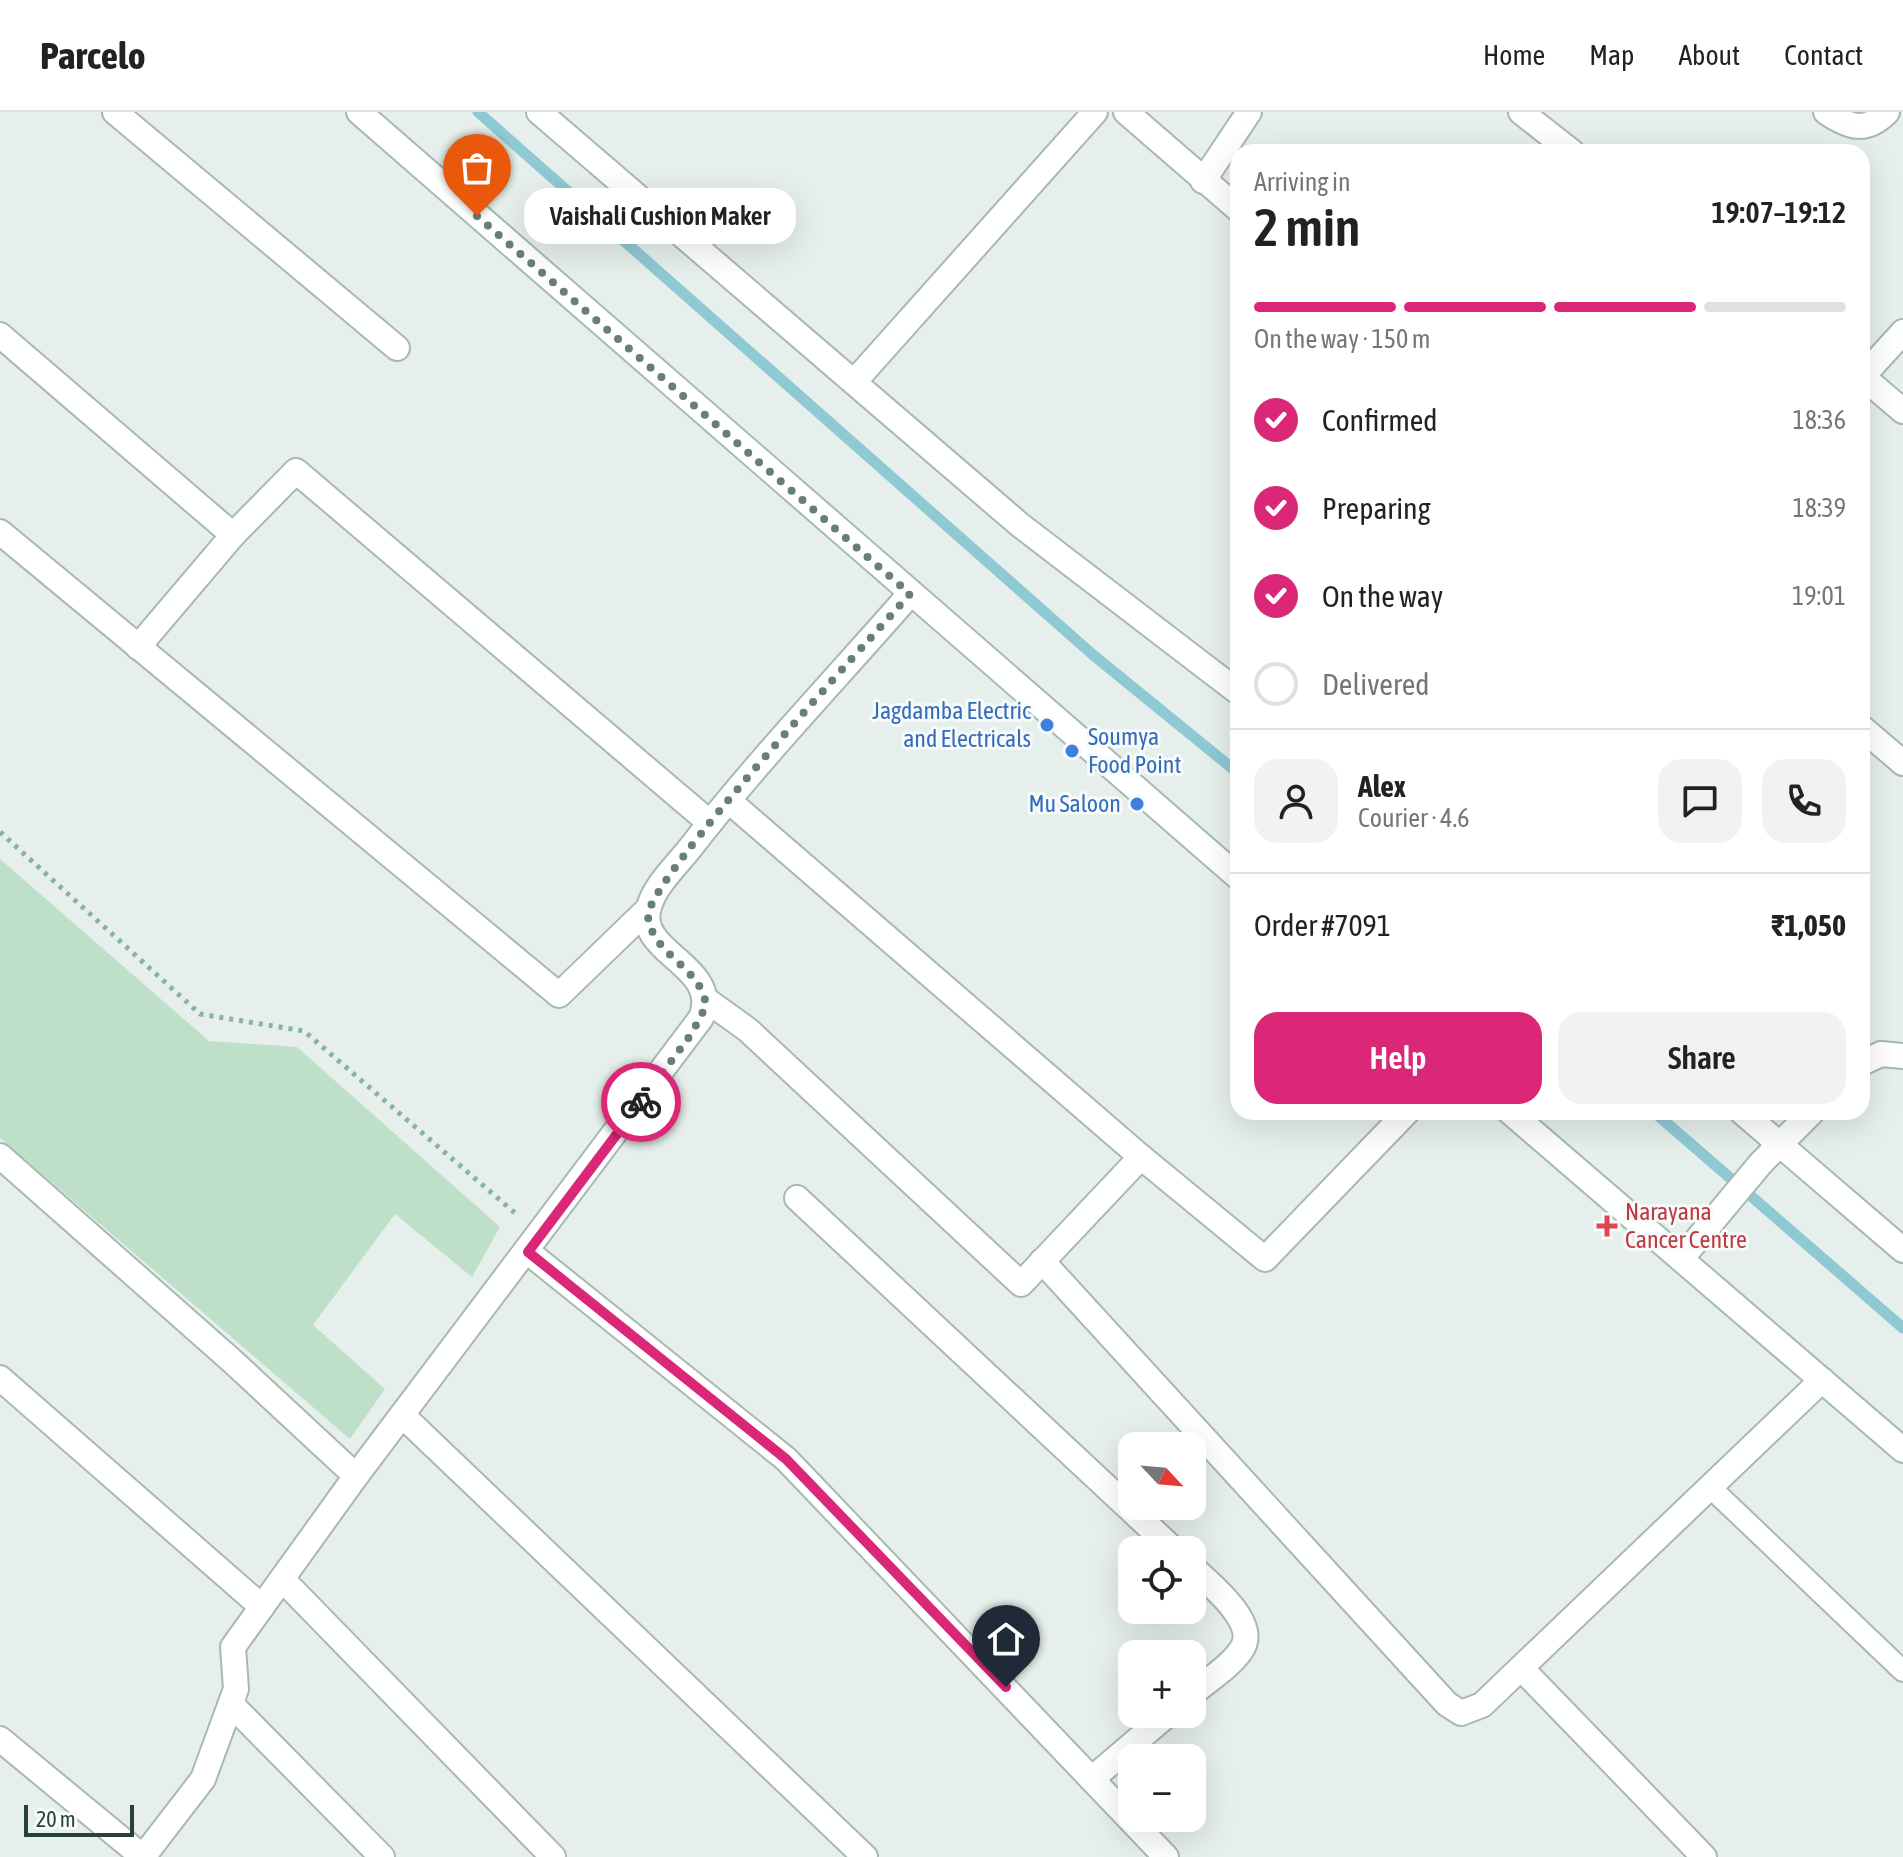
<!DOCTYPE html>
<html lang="en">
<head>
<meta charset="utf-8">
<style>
  :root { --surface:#fff; --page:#f2f2f2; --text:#222; --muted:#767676; --line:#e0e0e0; --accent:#db2777 }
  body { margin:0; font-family:"Asap Condensed",sans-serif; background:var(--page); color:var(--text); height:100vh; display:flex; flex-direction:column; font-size:30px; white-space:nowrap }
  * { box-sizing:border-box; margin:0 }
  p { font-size:26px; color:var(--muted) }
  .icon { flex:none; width:44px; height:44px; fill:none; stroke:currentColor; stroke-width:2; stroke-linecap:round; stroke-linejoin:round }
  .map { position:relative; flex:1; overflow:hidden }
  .panel { position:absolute; left:1230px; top:32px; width:640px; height:976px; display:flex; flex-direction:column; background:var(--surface); border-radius:24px; box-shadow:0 8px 32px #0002 }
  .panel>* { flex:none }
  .needle { width:52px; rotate:116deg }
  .tools { position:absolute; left:1118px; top:1320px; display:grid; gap:16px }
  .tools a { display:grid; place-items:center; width:88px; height:88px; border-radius:16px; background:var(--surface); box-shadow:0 8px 32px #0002; font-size:40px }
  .scale { position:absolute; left:24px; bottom:20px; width:110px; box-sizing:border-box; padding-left:8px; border:4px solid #24423a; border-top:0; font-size:22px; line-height:28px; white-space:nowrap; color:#24423a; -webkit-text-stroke:6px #f7fbf9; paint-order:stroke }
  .pin { position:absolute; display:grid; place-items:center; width:68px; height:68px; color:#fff; margin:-82px -34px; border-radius:50% 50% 50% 0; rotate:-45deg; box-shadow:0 0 8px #0007 }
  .pin .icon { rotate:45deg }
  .courier { position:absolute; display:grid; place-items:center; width:80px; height:80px; margin:-40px; border:6px solid #db2777; border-radius:50%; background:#fff; color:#222; box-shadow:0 2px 10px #0007 }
  .bubble { position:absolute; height:56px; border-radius:24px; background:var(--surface); box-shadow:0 8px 32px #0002; font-size:26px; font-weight:600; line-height:56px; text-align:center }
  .head em { font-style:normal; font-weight:600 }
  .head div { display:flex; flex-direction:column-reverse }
  .head { display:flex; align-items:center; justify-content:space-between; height:136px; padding:0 24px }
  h1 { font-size:52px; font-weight:600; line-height:60px }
  .bar { display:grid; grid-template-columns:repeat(4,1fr); gap:12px 8px; align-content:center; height:96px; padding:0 24px }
  .bar i { height:10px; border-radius:6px; background:var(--line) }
  .bar .current { background:var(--accent) }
  .bar p { grid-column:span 4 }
  .line { display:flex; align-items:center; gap:20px; padding:0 24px; border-top:2px solid var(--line) }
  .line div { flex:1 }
  .round { display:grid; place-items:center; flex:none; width:84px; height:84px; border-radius:24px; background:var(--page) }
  ol { padding:0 24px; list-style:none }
  li { display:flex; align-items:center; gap:24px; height:88px }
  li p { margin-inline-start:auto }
  li .icon { padding:8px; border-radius:50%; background:var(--accent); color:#fff; stroke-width:4 }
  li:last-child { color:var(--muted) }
  li i { width:44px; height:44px; border:4px solid var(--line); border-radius:50% }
  .cta { display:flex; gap:16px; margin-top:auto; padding:16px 24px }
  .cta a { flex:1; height:92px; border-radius:24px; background:var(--accent); color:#fff; font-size:32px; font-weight:600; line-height:92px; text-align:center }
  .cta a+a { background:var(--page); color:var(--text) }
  header { display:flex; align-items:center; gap:48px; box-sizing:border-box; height:112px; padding:0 40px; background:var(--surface); border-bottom:2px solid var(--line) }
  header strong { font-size:38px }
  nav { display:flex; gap:44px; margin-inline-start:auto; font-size:28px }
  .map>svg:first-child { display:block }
  .green { fill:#bfe0c8 }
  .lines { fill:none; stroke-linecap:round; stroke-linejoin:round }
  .stream { stroke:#8ec9d4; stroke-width:11 }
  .lane-casing { stroke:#a8b8b2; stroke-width:24 }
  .street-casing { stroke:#a8b8b2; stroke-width:28 }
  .secondary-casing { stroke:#a4bbb3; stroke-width:28 }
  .path { stroke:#86b3a5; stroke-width:5; stroke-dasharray:4 6; stroke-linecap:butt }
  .lane { stroke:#fff; stroke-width:20 }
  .street { stroke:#fff; stroke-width:24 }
  .secondary { stroke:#fff; stroke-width:24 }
  .done { stroke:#687f78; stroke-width:8; stroke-dasharray:0 14.4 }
  .route { stroke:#db2777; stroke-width:10 }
  .shop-dot { fill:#3f7fe0; stroke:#f7fbf9; stroke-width:3 }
  .health-dot { fill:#e0444e; stroke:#f7fbf9; stroke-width:3 }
  .labels { text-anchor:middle; stroke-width:6; stroke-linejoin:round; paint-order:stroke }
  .shop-label { font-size:24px; fill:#366cbe; stroke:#f7fbf9; text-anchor:end }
  .health-label { font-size:24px; fill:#be3a42; stroke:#f7fbf9; text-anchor:start }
</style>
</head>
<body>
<header>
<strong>Parcelo</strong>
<nav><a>Home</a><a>Map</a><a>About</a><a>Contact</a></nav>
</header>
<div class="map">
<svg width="1903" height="1745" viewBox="0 0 1903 1745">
  <rect width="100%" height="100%" fill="#e6efeb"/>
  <polygon class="green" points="0,747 209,929 297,935 500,1115 472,1165 395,1102 313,1213 385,1277 350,1327 0,1026"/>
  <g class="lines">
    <g class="stream">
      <polyline points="478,0 1092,542 1238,661"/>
      <polyline points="1654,1000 1903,1216"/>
    </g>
    <g class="lane-casing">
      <polyline id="lane" points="1710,1375 1903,1559"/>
    </g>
    <g class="street-casing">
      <g id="street">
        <polyline points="115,0 397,236"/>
        <polyline points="539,0 1020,413 1238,580"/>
        <polyline points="1126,0 1238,97"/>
        <polyline points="1521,0 1572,40"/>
        <path d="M1826 0C1850 16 1866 21 1887 0"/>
        <polyline points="1203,69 1249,0"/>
        <polyline points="0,223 233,423"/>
        <polyline points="1862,265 1903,220"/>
        <polyline points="1863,265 1903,299"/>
        <polyline points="854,270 1095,0"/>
        <polyline points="0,420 559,883 648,797"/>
        <polyline points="138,535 233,423 296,359 710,711"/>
        <polyline points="1862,616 1903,651"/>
        <polyline points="729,689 1141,1045 1265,1147 1407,1000"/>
        <polyline points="705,887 748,918 1021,1172 1141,1045"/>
        <polyline points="1862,951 1881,942 1903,944"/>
        <polyline points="1742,1000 1903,1138"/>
        <polyline points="0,1044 231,1248 356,1364"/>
        <polyline points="797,1086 1174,1438"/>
        <polyline points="528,1140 786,1347 1166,1745"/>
        <polyline points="1681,1147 1761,1051 1812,1000"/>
        <polyline points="1042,1149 1447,1592 1461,1601 1482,1593 1822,1268"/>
        <polyline points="0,1266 262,1495"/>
        <polyline points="402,1303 865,1745"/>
        <path d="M1192 1455C1209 1471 1257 1509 1243 1535 1233 1553 1208 1568 1192 1582"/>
        <polyline points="282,1467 553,1745"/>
        <polyline points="1521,1556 1704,1745"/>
        <polyline points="231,1592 382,1745"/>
        <polyline points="0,1627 143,1745"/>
        <polyline points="1093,1666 1168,1602"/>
        <path d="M143 1745 203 1667 236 1577 233 1535 356 1364 701 906C723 854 634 841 649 795 655 773 677 753 691 735 759 647 837 566 910 482"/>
      </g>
    </g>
    <g class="secondary-casing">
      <g id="secondary">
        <polyline points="359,0 1238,765"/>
        <polyline points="1510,1000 1903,1338"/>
      </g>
    </g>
    <polyline class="path" points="0,720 200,902 304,919 515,1101"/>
    <use href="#lane" class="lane"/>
    <use href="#street" class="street"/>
    <use href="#secondary" class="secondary"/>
  </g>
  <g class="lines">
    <path class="done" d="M477 104 910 482C874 523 644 771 648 805 653 844 702 855 706 894L692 921 641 990"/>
    <polyline class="route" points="641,990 528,1140 786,1347 1006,1575"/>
  </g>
  <g class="shop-dot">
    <circle cx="1047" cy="613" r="8"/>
    <circle cx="1072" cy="639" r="8"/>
    <circle cx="1137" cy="692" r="8"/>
  </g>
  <path class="health-dot" d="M1603 1102h8v8h8v8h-8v8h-8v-8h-8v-8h8z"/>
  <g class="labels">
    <g class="shop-label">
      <text x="1031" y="607">Jagdamba Electric<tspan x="1031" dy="28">and Electricals</tspan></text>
      <text x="1088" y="633" text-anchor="start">Soumya<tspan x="1088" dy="28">Food Point</tspan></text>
      <text x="1121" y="700">Mu Saloon</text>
    </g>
    <g class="health-label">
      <text x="1625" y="1108">Narayana<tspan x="1625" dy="28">Cancer Centre</tspan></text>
    </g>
  </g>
</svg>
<div class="tools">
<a><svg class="needle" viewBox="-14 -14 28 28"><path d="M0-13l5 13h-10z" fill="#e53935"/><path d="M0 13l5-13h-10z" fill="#767676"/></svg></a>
<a><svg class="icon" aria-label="locate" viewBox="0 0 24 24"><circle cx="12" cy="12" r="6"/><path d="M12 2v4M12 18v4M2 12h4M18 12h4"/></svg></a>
<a>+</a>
<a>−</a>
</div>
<div class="scale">20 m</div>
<div class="pin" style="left:477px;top:104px;background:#ea580c"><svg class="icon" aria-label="bag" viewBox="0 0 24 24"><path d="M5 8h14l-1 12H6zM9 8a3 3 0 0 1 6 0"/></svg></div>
<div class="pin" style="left:1006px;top:1575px;background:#1f2937"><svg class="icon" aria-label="home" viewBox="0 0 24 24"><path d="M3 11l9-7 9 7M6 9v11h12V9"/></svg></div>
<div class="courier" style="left:641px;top:990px"><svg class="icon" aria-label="bike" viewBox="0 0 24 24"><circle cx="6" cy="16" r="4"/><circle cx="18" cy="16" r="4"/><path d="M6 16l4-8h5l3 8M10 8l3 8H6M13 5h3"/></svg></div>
<div class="bubble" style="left:524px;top:76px;width:272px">Vaishali Cushion Maker</div>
<section class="panel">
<div class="head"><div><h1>2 min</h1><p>Arriving in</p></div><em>19:07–19:12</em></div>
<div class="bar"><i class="current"></i><i class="current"></i><i class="current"></i><i></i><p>On the way · 150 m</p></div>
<ol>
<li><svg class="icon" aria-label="check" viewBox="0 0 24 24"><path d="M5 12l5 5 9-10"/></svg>Confirmed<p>18:36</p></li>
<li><svg class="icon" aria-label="check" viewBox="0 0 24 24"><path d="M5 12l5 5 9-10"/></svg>Preparing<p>18:39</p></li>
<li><svg class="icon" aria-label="check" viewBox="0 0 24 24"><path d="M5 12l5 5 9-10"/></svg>On the way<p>19:01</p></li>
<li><i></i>Delivered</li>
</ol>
<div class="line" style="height:144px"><a class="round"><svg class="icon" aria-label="person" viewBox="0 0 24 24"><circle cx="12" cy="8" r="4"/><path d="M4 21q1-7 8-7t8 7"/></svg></a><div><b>Alex</b><p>Courier · 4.6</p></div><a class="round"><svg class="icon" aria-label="chat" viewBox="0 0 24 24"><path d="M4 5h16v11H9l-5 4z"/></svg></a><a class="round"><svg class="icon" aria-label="phone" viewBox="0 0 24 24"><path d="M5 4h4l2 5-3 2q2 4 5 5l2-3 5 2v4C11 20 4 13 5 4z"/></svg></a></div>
<div class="line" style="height:104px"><div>Order #7091</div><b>₹1,050</b></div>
<div class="cta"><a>Help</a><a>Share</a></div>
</section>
</div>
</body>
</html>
